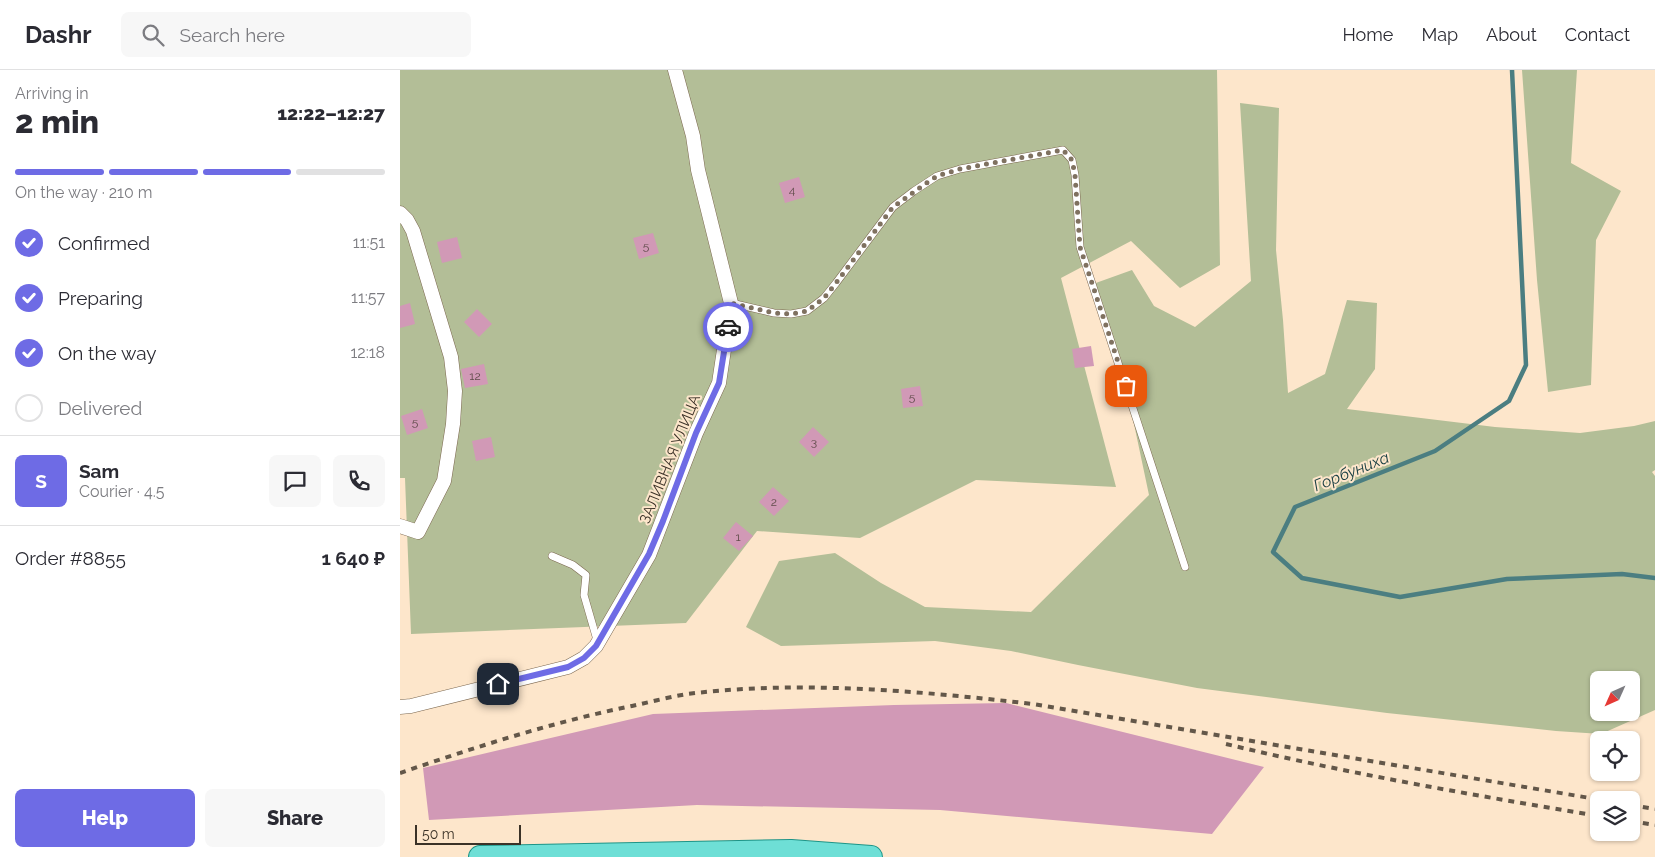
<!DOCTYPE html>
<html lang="en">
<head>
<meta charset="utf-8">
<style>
  :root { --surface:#fff; --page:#f7f7f7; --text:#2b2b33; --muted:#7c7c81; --line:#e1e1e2; --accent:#6e6be5 }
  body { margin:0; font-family:Raleway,sans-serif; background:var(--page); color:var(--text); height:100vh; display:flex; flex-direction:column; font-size:19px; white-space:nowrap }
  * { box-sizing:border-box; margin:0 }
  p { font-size:16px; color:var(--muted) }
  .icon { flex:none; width:28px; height:28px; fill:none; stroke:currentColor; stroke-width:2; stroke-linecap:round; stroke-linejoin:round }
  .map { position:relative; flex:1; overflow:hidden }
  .side { display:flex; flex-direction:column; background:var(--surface); width:400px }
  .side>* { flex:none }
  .needle { width:32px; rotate:225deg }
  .tools { position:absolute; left:1190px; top:601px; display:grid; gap:10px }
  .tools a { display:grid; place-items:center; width:50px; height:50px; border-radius:8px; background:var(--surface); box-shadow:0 1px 4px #0004; font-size:25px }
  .scale { position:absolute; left:15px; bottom:12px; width:106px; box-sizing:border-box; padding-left:5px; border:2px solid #3b3227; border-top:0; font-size:14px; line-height:18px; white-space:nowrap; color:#3b3227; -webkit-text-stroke:4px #fde6cb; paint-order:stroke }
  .pin { position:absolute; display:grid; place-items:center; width:42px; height:42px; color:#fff; margin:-21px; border-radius:10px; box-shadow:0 2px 8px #0006 }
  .courier { position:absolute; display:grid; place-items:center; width:50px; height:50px; margin:-25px; border:4px solid #6e6be5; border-radius:50%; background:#fff; color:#222; box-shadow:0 1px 6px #0007 }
  .head em { font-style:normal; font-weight:800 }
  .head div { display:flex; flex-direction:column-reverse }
  .head { display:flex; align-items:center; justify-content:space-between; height:85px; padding:0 15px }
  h1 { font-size:32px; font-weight:800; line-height:38px }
  .bar { display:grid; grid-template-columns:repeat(4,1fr); gap:8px 5px; align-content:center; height:60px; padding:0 15px }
  .bar i { height:6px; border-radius:4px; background:var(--line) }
  .bar .active { background:var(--accent) }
  .bar p { grid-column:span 4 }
  .line { display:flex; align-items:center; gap:12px; padding:0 15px; border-top:1px solid var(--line) }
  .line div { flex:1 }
  .round { display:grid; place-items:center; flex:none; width:52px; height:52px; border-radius:8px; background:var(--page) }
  ol { padding:0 15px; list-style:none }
  li { display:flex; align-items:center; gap:15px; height:55px }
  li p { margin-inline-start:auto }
  li .icon { padding:5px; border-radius:50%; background:var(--accent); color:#fff; stroke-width:4 }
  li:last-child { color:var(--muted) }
  li i { width:28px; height:28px; border:2px solid var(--line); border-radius:50% }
  .primary-button { display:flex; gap:10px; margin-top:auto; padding:10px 15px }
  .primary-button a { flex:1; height:58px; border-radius:8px; background:var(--accent); color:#fff; font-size:20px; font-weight:800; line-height:58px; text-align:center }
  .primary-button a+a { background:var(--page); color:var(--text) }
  header { display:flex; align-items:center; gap:30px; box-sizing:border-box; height:70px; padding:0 25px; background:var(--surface); border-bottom:1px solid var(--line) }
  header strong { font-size:24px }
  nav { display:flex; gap:28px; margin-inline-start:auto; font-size:18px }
  .search { width:350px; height:45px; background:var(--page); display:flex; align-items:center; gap:12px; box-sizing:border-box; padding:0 18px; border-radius:8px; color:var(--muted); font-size:19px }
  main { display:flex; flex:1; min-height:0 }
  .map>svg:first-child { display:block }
  .green { fill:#b3be97; fill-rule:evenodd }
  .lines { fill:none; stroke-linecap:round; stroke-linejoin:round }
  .stream { stroke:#4b7e81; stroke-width:4.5 }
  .building { fill:#d199b6 }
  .service-casing { stroke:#7c6850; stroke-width:8 }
  .minor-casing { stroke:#7c6850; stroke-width:15 }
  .primary-casing { stroke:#1e9487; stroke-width:24 }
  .service { stroke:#fff; stroke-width:7 }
  .minor { stroke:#fff; stroke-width:14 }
  .primary { stroke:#6edfd6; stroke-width:22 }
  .rail { stroke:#635749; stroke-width:4; stroke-dasharray:6 6; stroke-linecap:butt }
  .done { stroke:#7f7160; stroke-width:5; stroke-dasharray:0 9 }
  .route { stroke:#6e6be5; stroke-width:6 }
  .labels { text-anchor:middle; stroke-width:4; stroke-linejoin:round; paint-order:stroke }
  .number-label { font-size:12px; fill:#604c4b }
  .street-label { font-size:15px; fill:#3b3227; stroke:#fde6cb }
  .water-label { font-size:16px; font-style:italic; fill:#1b4044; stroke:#fde6cb }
</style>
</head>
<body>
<header>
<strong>Dashr</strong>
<div class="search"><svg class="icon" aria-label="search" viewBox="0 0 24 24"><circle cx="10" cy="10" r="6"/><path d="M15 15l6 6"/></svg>Search here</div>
<nav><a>Home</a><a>Map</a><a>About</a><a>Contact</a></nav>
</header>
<main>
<section class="side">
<div class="head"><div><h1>2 min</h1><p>Arriving in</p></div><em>12:22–12:27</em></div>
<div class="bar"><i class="active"></i><i class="active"></i><i class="active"></i><i></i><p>On the way · 210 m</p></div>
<ol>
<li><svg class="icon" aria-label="check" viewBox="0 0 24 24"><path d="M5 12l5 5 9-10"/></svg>Confirmed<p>11:51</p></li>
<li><svg class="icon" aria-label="check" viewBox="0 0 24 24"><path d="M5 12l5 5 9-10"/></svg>Preparing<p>11:57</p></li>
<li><svg class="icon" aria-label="check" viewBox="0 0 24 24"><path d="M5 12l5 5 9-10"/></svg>On the way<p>12:18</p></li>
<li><i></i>Delivered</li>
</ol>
<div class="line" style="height:90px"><b class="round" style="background:var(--accent);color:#fff">S</b><div><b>Sam</b><p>Courier · 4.5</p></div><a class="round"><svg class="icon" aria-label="chat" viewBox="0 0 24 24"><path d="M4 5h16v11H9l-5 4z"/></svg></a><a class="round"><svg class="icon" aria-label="phone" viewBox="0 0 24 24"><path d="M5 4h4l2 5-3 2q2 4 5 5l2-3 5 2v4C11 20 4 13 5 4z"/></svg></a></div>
<div class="line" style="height:65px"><div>Order #8855</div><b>1 640 ₽</b></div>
<div class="primary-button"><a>Help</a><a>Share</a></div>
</section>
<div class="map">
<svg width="1255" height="787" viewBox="0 0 1255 787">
  <rect width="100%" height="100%" fill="#fde6cb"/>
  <g class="green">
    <polygon points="0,0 817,0 820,195 780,218 731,171 661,208 716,417 576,410 460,468 357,461 286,553 11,564 5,408 0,408"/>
    <polygon points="1122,0 1177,0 1171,93 1221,121 1196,170 1191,315 1148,322 1137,210"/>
    <path d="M840 33 879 38 876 180 883 250 888 323 925 304 947 230 977 233 975 299 947 339 1095 357 1180 363 1234 356 1255 351V400L1252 402 1255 406V640L1201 664 1156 661 987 643 797 618 678 595 611 581 535 571 381 576 346 557 379 491 435 483 481 513 525 537 631 542 749 425 734 354 693 214 732 200 754 236 795 257 851 211ZM1199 610H1231V642H1199Z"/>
  </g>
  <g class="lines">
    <polyline class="stream" points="1112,0 1126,295 1109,331 1035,381 895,437 873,482 902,508 1000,527 1107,509 1222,504 1255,508"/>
  </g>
  <g class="building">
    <polygon points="399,107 405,127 385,133 379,113"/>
    <polygon points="253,163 259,183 239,189 233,168"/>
    <polygon points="57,167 62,188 42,193 37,172"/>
    <polygon points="10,233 15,254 0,258 0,236"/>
    <polygon points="77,239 92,254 79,267 64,252"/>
    <polygon points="691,276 694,296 675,298 672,279"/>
    <polygon points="84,294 88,314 65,318 61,299"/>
    <polygon points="520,316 523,336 503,338 501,319"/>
    <polygon points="22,339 28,358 7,365 1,346"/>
    <polygon points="413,357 429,372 414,387 399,372"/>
    <polygon points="91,367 95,387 76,391 72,371"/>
    <polygon points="373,417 389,431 374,446 359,432"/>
    <polygon points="336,452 353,466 339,481 323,468"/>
    <polygon points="606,633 864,697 812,764 540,740 297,735 29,750 23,698 253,644 494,635"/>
  </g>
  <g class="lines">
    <g class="service-casing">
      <g id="service">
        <polyline points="331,233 374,243 391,244 407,241 424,228 436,213 493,137 514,121 537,106 560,99 663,80 672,90 675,105 680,177 785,497"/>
        <polyline points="152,486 173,495 186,505 184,525 197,570"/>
      </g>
    </g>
    <g class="minor-casing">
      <g id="minor">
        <polyline points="0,143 7,150 13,161 51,287 55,321 53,354 44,411 18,462 0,456"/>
        <polyline points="0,637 11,636 168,597 184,588 196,576 249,485 296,363 319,313 331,233 298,100 293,66 275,0"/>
      </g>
    </g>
    <g class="primary-casing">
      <polyline id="primary" points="80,787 391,781 471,787"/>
    </g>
    <use href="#service" class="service"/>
    <use href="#minor" class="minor"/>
    <use href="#primary" class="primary"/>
    <g class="rail">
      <path d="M826 674C950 704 1073 725 1199 746"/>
      <path d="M0 703C76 677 153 652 232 636 250 632 269 627 287 624 402 610 519 621 633 634L1202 730"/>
      <polyline points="1231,735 1255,739"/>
      <polyline points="1231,751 1255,755"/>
    </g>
  </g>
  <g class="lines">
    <polyline class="done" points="328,257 331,233 374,243 391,244 407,241 424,228 436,213 493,137 525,114 537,106 560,99 663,80 672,90 675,105 680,177 726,316"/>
    <polyline class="route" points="98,614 168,597 184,588 196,576 249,484 263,451 296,363 319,313 328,257"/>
  </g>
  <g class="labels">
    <g class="number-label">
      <text x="392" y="124">4</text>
      <text x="246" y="180">5</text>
      <text x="75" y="310">12</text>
      <text x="512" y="331">5</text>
      <text x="15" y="356">5</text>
      <text x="414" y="376">3</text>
      <text x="374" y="436">2</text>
      <text x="338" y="471">1</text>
    </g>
    <g class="street-label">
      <text transform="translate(270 389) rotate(-68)" y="5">ЗАЛИВНАЯ УЛИЦА</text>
    </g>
    <g class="water-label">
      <text transform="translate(951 401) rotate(-22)" y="6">Горбуниха</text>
    </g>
  </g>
</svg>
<div class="tools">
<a><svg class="needle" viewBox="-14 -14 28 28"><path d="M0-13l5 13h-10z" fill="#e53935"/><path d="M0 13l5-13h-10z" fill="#7c7c81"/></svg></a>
<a><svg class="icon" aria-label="locate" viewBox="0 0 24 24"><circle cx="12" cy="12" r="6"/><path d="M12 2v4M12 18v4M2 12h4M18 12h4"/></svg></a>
<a><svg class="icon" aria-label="layers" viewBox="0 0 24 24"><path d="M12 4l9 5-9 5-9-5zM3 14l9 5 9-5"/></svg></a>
</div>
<div class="scale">50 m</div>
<div class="pin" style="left:726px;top:316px;background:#ea580c"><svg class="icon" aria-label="bag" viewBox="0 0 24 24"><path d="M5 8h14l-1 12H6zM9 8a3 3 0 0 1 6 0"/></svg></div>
<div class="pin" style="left:98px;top:614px;background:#1f2937"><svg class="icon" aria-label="home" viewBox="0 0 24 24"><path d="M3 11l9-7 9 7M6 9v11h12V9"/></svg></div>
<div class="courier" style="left:328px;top:257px"><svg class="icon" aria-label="car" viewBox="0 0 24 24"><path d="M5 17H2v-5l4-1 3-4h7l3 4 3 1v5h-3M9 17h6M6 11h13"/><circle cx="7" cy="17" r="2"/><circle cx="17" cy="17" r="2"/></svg></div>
</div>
</main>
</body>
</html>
